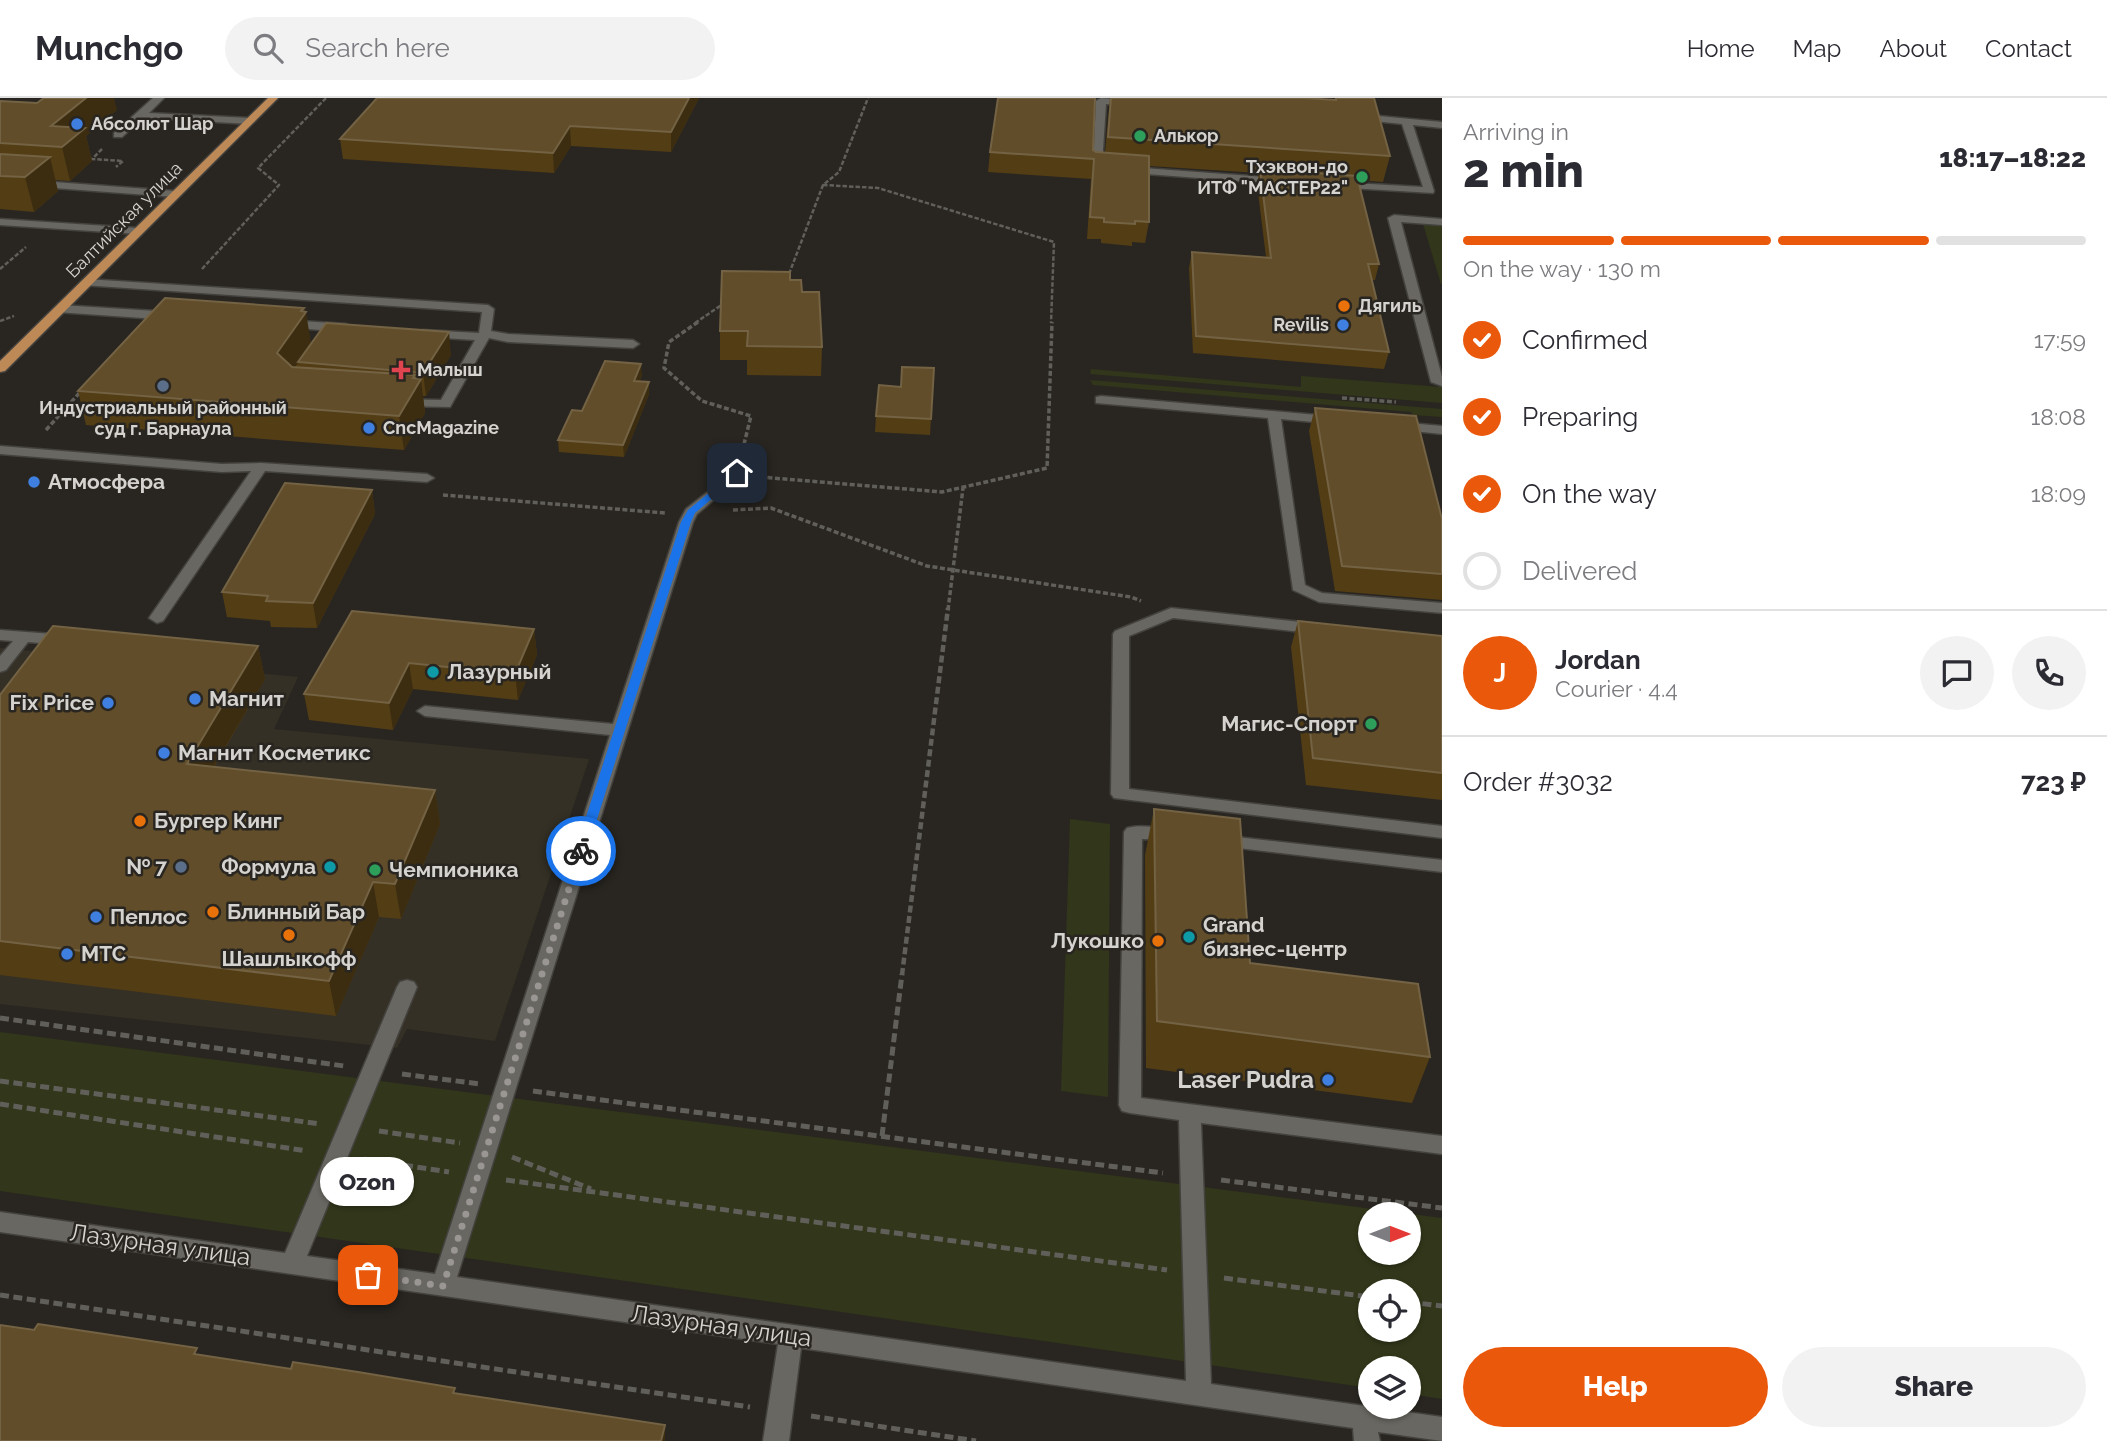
<!DOCTYPE html>
<html lang="en">
<head>
<meta charset="utf-8">
<style>
  :root { --surface:#fff; --page:#f2f2f3; --text:#2b2b33; --muted:#7c7c81; --line:#e1e1e2; --accent:#ea580c }
  body { margin:0; font-family:Raleway,sans-serif; background:var(--page); color:var(--text); height:100vh; display:flex; flex-direction:column; font-size:26px; white-space:nowrap }
  * { box-sizing:border-box; margin:0 }
  p { font-size:23px; color:var(--muted) }
  .icon { flex:none; width:38px; height:38px; fill:none; stroke:currentColor; stroke-width:2; stroke-linecap:round; stroke-linejoin:round }
  .map { position:relative; flex:1; overflow:hidden }
  .side { display:flex; flex-direction:column; background:var(--surface); width:665px }
  .side>* { flex:none }
  .needle { width:46px; rotate:90deg }
  .tools { position:absolute; left:1358px; top:1104px; display:grid; gap:14px }
  .tools a { display:grid; place-items:center; width:63px; height:63px; border-radius:50%; background:var(--surface); box-shadow:0 2px 5px #0004; font-size:35px }
  .pin { position:absolute; display:grid; place-items:center; width:60px; height:60px; color:#fff; margin:-30px; border-radius:14px; box-shadow:0 4px 10px #0006 }
  .courier { position:absolute; display:grid; place-items:center; width:70px; height:70px; margin:-35px; border:5px solid #1a73e8; border-radius:50%; background:#fff; color:#222; box-shadow:0 2px 9px #0007 }
  .bubble { position:absolute; height:49px; border-radius:24px; background:var(--surface); box-shadow:0 2px 5px #0004; font-size:23px; font-weight:800; line-height:49px; text-align:center }
  .head em { font-style:normal; font-weight:800 }
  .head div { display:flex; flex-direction:column-reverse }
  .head { display:flex; align-items:center; justify-content:space-between; height:119px; padding:0 21px }
  h1 { font-size:46px; font-weight:800; line-height:52px }
  .bar { display:grid; grid-template-columns:repeat(4,1fr); gap:10px 7px; align-content:center; height:84px; padding:0 21px }
  .bar i { height:9px; border-radius:5px; background:var(--line) }
  .bar .active { background:var(--accent) }
  .bar p { grid-column:span 4 }
  .line { display:flex; align-items:center; gap:18px; padding:0 21px; border-top:2px solid var(--line) }
  .line div { flex:1 }
  .round { display:grid; place-items:center; flex:none; width:74px; height:74px; border-radius:37px; background:var(--page) }
  ol { padding:0 21px; list-style:none }
  li { display:flex; align-items:center; gap:21px; height:77px }
  li p { margin-inline-start:auto }
  li .icon { padding:7px; border-radius:50%; background:var(--accent); color:#fff; stroke-width:4 }
  li:last-child { color:var(--muted) }
  li i { width:38px; height:38px; border:4px solid var(--line); border-radius:50% }
  .cta { display:flex; gap:14px; margin-top:auto; padding:14px 21px }
  .cta a { flex:1; height:80px; border-radius:42px; background:var(--accent); color:#fff; font-size:28px; font-weight:800; line-height:80px; text-align:center }
  .cta a+a { background:var(--page); color:var(--text) }
  header { display:flex; align-items:center; gap:42px; box-sizing:border-box; height:98px; padding:0 35px; background:var(--surface); border-bottom:2px solid var(--line) }
  header strong { font-size:33px }
  nav { display:flex; gap:38px; margin-inline-start:auto; font-size:24px }
  .search { width:490px; height:63px; background:var(--page); display:flex; align-items:center; gap:18px; box-sizing:border-box; padding:0 24px; border-radius:38px; color:var(--muted); font-size:26px }
  main { display:flex; flex:1; min-height:0 }
  .map>svg:first-child { display:block }
  .built { fill:#343025 }
  .green { fill:#32361a; fill-rule:evenodd }
  .lines { fill:none; stroke-linecap:round; stroke-linejoin:round }
  .minor-casing { stroke:#44423e; stroke-width:3 }
  .major-casing { stroke:#44423e; stroke-width:3 }
  .path-far3 { stroke:#615f5a; stroke-width:2.5; stroke-dasharray:4.5 2; stroke-linecap:butt }
  .path-far2 { stroke:#615f5a; stroke-width:3.5; stroke-dasharray:5 2.5; stroke-linecap:butt }
  .path-far1 { stroke:#615f5a; stroke-width:4.5; stroke-dasharray:7 3.5; stroke-linecap:butt }
  .path { stroke:#615f5a; stroke-width:5; stroke-dasharray:9 4.5; stroke-linecap:butt }
  .minor { fill:#696761; fill-rule:evenodd }
  .major { fill:#bd8956; fill-rule:evenodd }
  .wall { fill:#533d15 }
  .shaded-wall { fill:#3c2d11 }
  .building { fill:#614d29; stroke:#736243; stroke-width:2 }
  .route { fill:#1a73e8 }
  .done { stroke:#999693; stroke-width:7; stroke-dasharray:0 12.6 }
  .shop-dot { fill:#3f7fe0; stroke:#292621; stroke-width:2.5 }
  .leisure-dot { fill:#2e9e5b; stroke:#292621; stroke-width:2.5 }
  .food-dot { fill:#e8710a; stroke:#292621; stroke-width:2.5 }
  .health-dot { fill:#e0444e; stroke:#292621; stroke-width:2.5 }
  .service-dot { fill:#5c6f8a; stroke:#292621; stroke-width:2.5 }
  .culture-dot { fill:#0f9aa8; stroke:#292621; stroke-width:2.5 }
  .labels { text-anchor:middle; stroke-width:5; stroke-linejoin:round; paint-order:stroke }
  .far-poi-label { font-size:18px; font-weight:bold; fill:#d5d3d0; stroke:#292621; text-anchor:start }
  .far-street-label { font-size:18px; fill:#d5d3d0; stroke:#292621 }
  .poi-label { font-size:21px; font-weight:bold; fill:#d5d3d0; stroke:#292621; text-anchor:start }
  .near-poi-label { font-size:24px; font-weight:bold; fill:#d5d3d0; stroke:#292621; text-anchor:end }
  .near-street-label { font-size:24px; fill:#d5d3d0; stroke:#292621 }
</style>
</head>
<body>
<header>
<strong>Munchgo</strong>
<div class="search"><svg class="icon" aria-label="search" viewBox="0 0 24 24"><circle cx="10" cy="10" r="6"/><path d="M15 15l6 6"/></svg>Search here</div>
<nav><a>Home</a><a>Map</a><a>About</a><a>Contact</a></nav>
</header>
<main>
<div class="map">
<svg width="1442" height="1343" viewBox="0 0 1442 1343">
  <rect width="100%" height="100%" fill="#292621"/>
  <polygon class="built" points="0,550 298,579 274,631 589,661 495,943 407,931 397,950 0,906"/>
  <g class="green">
    <polygon points="1423,126 1442,127 1442,186 1441,186"/>
    <polygon points="1091,271 1301,289 1301,278 1442,289 1442,305 1090,276"/>
    <polygon points="1090,282 1442,311 1442,319 1413,317 1411,314 1093,287"/>
    <polygon points="1070,721 1110,726 1108,999 1061,993"/>
    <path d="M0 934 1442 1120V1301L1409 1296V1270H1370V1290L0 1093ZM1370 1116H1409V1155H1370ZM1370 1194H1409V1232H1370Z"/>
  </g>
  <g class="lines">
    <g class="minor-casing">
      <g id="minor">
        <polygon points="153,0 164,0 149,15 250,20 255,23 250,26 143,20 122,39 114,39 114,35"/>
        <polygon points="1101,0 1131,2 1136,5 1131,8 1106,6 1102,67 1280,80 1285,83 1280,86 1093,72 1096,3"/>
        <polygon points="1358,16 1442,24 1442,30 1413,27 1434,93 1433,95 1332,89 1331,87 1336,84 1423,89 1402,26 1355,21 1353,19"/>
        <polygon points="0,80 175,93 180,96 175,99 0,86"/>
        <polygon points="1394,117 1442,121 1442,127 1401,124 1442,279 1442,288 1431,284 1388,120"/>
        <polygon points="0,121 138,130 144,133 138,136 0,127"/>
        <polygon points="86,181 488,207 494,211 491,233 508,236 633,242 639,246 633,250 508,244 489,240 450,309 403,308 396,304 398,301 441,302 475,242 427,239 423,238 423,232 479,235 482,214 82,187 80,185"/>
        <polygon points="60,207 172,214 178,218 172,222 56,214 54,211"/>
        <polygon points="287,222 346,226 352,230 346,234 283,229 283,223"/>
        <polygon points="1101,298 1340,319 1340,325 1335,326 1281,321 1305,487 1322,495 1442,505 1442,515 1319,504 1293,492 1268,320 1096,305 1096,299"/>
        <polygon points="1398,324 1442,328 1442,336 1393,331 1391,328"/>
        <polygon points="0,348 222,366 261,365 427,376 434,380 427,384 265,373 163,523 157,525 149,520 251,373 222,374 0,356"/>
        <path d="M737 371 744 375 742 378 697 416 693 424 457 1179 1186 1283 1179 1022 1130 1015 1122 1013 1119 1007 1124 734 1127 730C1141 726 1163 730 1177 734L1180 738 1177 742 1142 741 1141 1000 1442 1038V1056L1201 1025 1211 1286 1442 1319V1343L1378 1334 1380 1343H1354L1353 1330 801 1250 789 1343H763L778 1246 0 1134V1114L285 1155 397 889 400 884 407 882 414 884 417 889 307 1158 435 1176 610 637 425 618 417 613 425 608 613 626 679 424 686 411Z"/>
        <polygon points="1171,510 1320,526 1328,531 1320,536 1173,520 1129,538 1129,691 1442,728 1442,740 1114,700 1111,696 1113,536 1115,533"/>
        <polygon points="0,532 66,537 74,542 66,547 28,544 6,572 0,574 0,558 13,543 0,542"/>
        <polygon points="1219,737 1442,762 1442,774 1213,747 1210,743 1213,739"/>
      </g>
    </g>
    <g class="major-casing">
      <polygon id="major" points="268,0 278,0 5,273 0,274 0,263"/>
    </g>
    <g class="path-far3">
      <polyline points="102,51 92,61 123,63 116,69"/>
      <polyline points="823,87 878,90 1054,144 1051,225"/>
      <polyline points="0,171 26,149"/>
      <polyline points="202,171 279,87 258,70 326,0"/>
      <polyline points="789,176 823,87 839,74 868,0"/>
      <polyline points="0,223 14,218"/>
      <polyline points="695,225 723,206"/>
    </g>
    <g class="path-far2">
      <polyline points="698,224 669,244 664,270 702,303 751,318 742,354"/>
      <polyline points="1342,300 1396,304"/>
      <polyline points="46,332 82,292"/>
      <polyline points="760,379 942,394 1047,370 1052,224"/>
      <polyline points="443,397 665,415"/>
      <polyline points="733,412 771,410 927,468 1131,499 1141,503"/>
      <polyline points="948,512 963,390"/>
    </g>
    <polyline class="path-far1" points="902,877 948,510"/>
    <g class="path">
      <polyline points="0,920 344,968"/>
      <polyline points="402,976 480,986"/>
      <polyline points="0,983 321,1026"/>
      <polyline points="533,993 1163,1075"/>
      <polyline points="0,1006 307,1053"/>
      <polyline points="379,1033 460,1045"/>
      <polyline points="882,1038 902,876"/>
      <polyline points="512,1059 591,1091"/>
      <polyline points="364,1061 449,1074"/>
      <polyline points="506,1082 1167,1172"/>
      <polyline points="1221,1082 1442,1110"/>
      <polyline points="1224,1180 1370,1199"/>
      <polyline points="0,1197 750,1309"/>
      <polyline points="1409,1204 1442,1208"/>
      <polyline points="811,1318 976,1343"/>
    </g>
    <use href="#minor" class="minor"/>
    <use href="#major" class="major"/>
  </g>
  <g class="wall">
    <polygon points="699,0 671,54 571,48 554,75 343,61 340,41"/>
    <polygon points="1097,0 1095,2 1093,52 1096,54 1105,55 1110,0 1304,0 1334,2 1335,0 1367,0 1390,58 1383,84 1358,82 1379,166 1375,182 1372,182 1389,254 1384,271 1193,255 1189,170 1192,154 1266,159 1257,86 1259,75 1149,68 1149,124 1145,145 1132,144 1132,148 1101,145 1101,141 1087,141 1091,81 988,74 990,54"/>
    <polygon points="0,3 117,12 86,38 92,63 70,83 55,82 58,93 34,114 0,111"/>
    <polygon points="790,182 802,194 822,249 821,278 747,277 747,262 720,262 720,233"/>
    <polygon points="304,210 311,246 451,257 426,298 423,298 425,315 404,352 86,327 78,293"/>
    <polygon points="642,277 639,284 649,296 624,359 559,354 558,342 582,313"/>
    <polygon points="901,289 931,321 930,337 875,334 876,318"/>
    <polygon points="1315,310 1442,421 1442,502 1335,493 1309,333"/>
    <polygon points="372,392 375,416 317,530 271,529 270,523 227,519 222,494"/>
    <polygon points="352,513 534,531 537,557 518,602 413,591 393,632 309,622 304,596"/>
    <polygon points="1298,523 1442,538 1442,702 1306,687 1291,549"/>
    <polygon points="258,548 265,581 214,669 435,692 440,726 401,821 379,819 336,918 0,877 0,597"/>
    <polygon points="1154,711 1250,865 1430,959 1412,1005 1146,970 1145,757"/>
  </g>
  <g class="shaded-wall">
    <polygon points="86,0 114,0 117,12 86,38 92,63 70,83 62,49 51,28"/>
    <polygon points="689,0 699,0 671,54 671,34"/>
    <polygon points="570,28 571,48 554,75 553,55"/>
    <polygon points="50,59 58,93 34,114 25,79"/>
    <polygon points="304,210 304,216 306,214 311,246 282,288 277,255"/>
    <polygon points="449,234 451,257 426,298 423,275"/>
    <polygon points="641,266 642,277 634,295 634,283"/>
    <polygon points="415,277 416,290 421,281 425,315 404,352 399,318"/>
    <polygon points="649,284 649,296 624,359 623,347"/>
    <polygon points="372,392 375,416 317,530 313,505"/>
    <polygon points="534,531 537,557 518,602 515,576"/>
    <polygon points="258,548 265,581 195,700 187,666"/>
    <polygon points="409,565 413,591 393,632 389,605"/>
    <polygon points="435,692 440,726 401,821 395,786"/>
    <polygon points="373,784 379,819 336,918 329,883"/>
    <polygon points="665,1327 665,1343 661,1343"/>
  </g>
  <g class="building">
    <polygon points="44,0 86,0 51,28 85,30 62,49 0,45 0,3 37,5"/>
    <polygon points="377,0 689,0 671,34 570,28 553,55 340,41"/>
    <polygon points="998,0 1095,0 1093,52 1096,54 1149,58 1149,124 1135,123 1135,126 1104,124 1104,120 1090,119 1094,61 990,54"/>
    <polygon points="1111,0 1304,0 1336,2 1336,0 1374,0 1390,58 1108,39"/>
    <polygon points="0,56 50,59 25,79 0,78"/>
    <polygon points="1260,71 1357,78 1379,166 1368,166 1389,254 1196,238 1192,154 1271,160"/>
    <polygon points="722,173 790,174 790,182 801,182 802,194 819,194 822,249 747,248 748,233 720,233"/>
    <polygon points="165,200 304,210 301,213 306,214 277,255 292,269 415,277 413,280 421,281 399,318 78,293"/>
    <polygon points="326,225 449,234 423,275 298,264"/>
    <polygon points="605,263 641,266 634,283 649,284 623,347 558,342 572,312 582,313"/>
    <polygon points="902,269 934,270 931,321 876,318 879,287 901,289"/>
    <polygon points="1315,310 1416,318 1442,421 1442,476 1342,468"/>
    <polygon points="285,385 372,392 313,505 266,503 268,498 222,494"/>
    <polygon points="352,513 534,531 515,576 409,565 389,605 304,596"/>
    <polygon points="1298,523 1442,538 1442,675 1313,660"/>
    <polygon points="53,528 258,548 187,666 435,692 395,786 373,784 329,883 0,843 0,597"/>
    <polygon points="1154,711 1240,721 1250,865 1418,886 1430,959 1157,923"/>
    <polygon points="38,1226 197,1250 194,1256 291,1271 293,1264 358,1274 455,1290 453,1295 665,1327 661,1343 0,1343 0,1227 34,1232"/>
  </g>
  <polygon class="route" points="737,372 741,375 740,377 695,415 691,424 587,753 581,757 577,756 575,753 681,424 688,412"/>
  <g class="lines">
    <polyline class="done" points="368,1177 443,1188 581,753"/>
  </g>
  <g class="shop-dot">
    <circle cx="77" cy="26" r="7"/>
    <circle cx="1343" cy="227" r="7"/>
    <circle cx="369" cy="330" r="7"/>
    <circle cx="34" cy="384" r="7"/>
    <circle cx="195" cy="601" r="7"/>
    <circle cx="108" cy="605" r="7"/>
    <circle cx="164" cy="655" r="7"/>
    <circle cx="96" cy="819" r="7"/>
    <circle cx="67" cy="856" r="7"/>
    <circle cx="1328" cy="982" r="7"/>
  </g>
  <g class="leisure-dot">
    <circle cx="1140" cy="38" r="7"/>
    <circle cx="1362" cy="79" r="7"/>
    <circle cx="1371" cy="626" r="7"/>
    <circle cx="375" cy="772" r="7"/>
  </g>
  <g class="food-dot">
    <circle cx="1344" cy="208" r="7"/>
    <circle cx="140" cy="723" r="7"/>
    <circle cx="213" cy="814" r="7"/>
    <circle cx="289" cy="837" r="7"/>
    <circle cx="1158" cy="843" r="7"/>
  </g>
  <path class="health-dot" d="M397.5 261.5h7v7h7v7h-7v7h-7v-7h-7v-7h7z"/>
  <g class="service-dot">
    <circle cx="163" cy="288" r="7"/>
    <circle cx="181" cy="769" r="7"/>
  </g>
  <g class="culture-dot">
    <circle cx="433" cy="574" r="7"/>
    <circle cx="330" cy="769" r="7"/>
    <circle cx="1189" cy="839" r="7"/>
  </g>
  <g class="labels">
    <g class="far-poi-label">
      <text x="91" y="32">Абсолют Шар</text>
      <text x="1154" y="44">Алькор</text>
      <text x="1348" y="75" text-anchor="end">Тхэквон-до<tspan x="1348" dy="21">ИТФ "МАСТЕР22"</tspan></text>
      <text x="1358" y="214">Дягиль</text>
      <text x="1329" y="233" text-anchor="end">Revilis</text>
      <text x="417" y="278">Малыш</text>
      <text x="163" y="316" text-anchor="middle">Индустриальный районный<tspan x="163" dy="21">суд г. Барнаула</tspan></text>
      <text x="383" y="336">CncMagazine</text>
    </g>
    <g class="far-street-label">
      <text transform="translate(124 122) rotate(-45)" y="6">Балтийская улица</text>
    </g>
    <g class="poi-label">
      <text x="48" y="391">Атмосфера</text>
      <text x="447" y="581">Лазурный</text>
      <text x="209" y="608">Магнит</text>
      <text x="94" y="612" text-anchor="end">Fix Price</text>
      <text x="1357" y="633" text-anchor="end">Магис-Спорт</text>
      <text x="178" y="662">Магнит Косметикс</text>
      <text x="154" y="730">Бургер Кинг</text>
      <text x="167" y="776" text-anchor="end">№ 7</text>
      <text x="316" y="776" text-anchor="end">Формула</text>
      <text x="389" y="779">Чемпионика</text>
      <text x="227" y="821">Блинный Бар</text>
      <text x="110" y="826">Пеплос</text>
      <text x="1203" y="834">Grand<tspan x="1203" dy="24">бизнес-центр</tspan></text>
      <text x="1144" y="850" text-anchor="end">Лукошко</text>
      <text x="81" y="863">МТС</text>
      <text x="289" y="868" text-anchor="middle">Шашлыкофф</text>
    </g>
    <g class="near-poi-label">
      <text x="1314" y="990">Laser Pudra</text>
    </g>
    <g class="near-street-label">
      <text transform="translate(160 1147) rotate(8)" y="8">Лазурная улица</text>
      <text transform="translate(721 1228) rotate(8)" y="8">Лазурная улица</text>
    </g>
  </g>
</svg>
<div class="tools">
<a><svg class="needle" viewBox="-14 -14 28 28"><path d="M0-13l5 13h-10z" fill="#e53935"/><path d="M0 13l5-13h-10z" fill="#7c7c81"/></svg></a>
<a><svg class="icon" aria-label="locate" viewBox="0 0 24 24"><circle cx="12" cy="12" r="6"/><path d="M12 2v4M12 18v4M2 12h4M18 12h4"/></svg></a>
<a><svg class="icon" aria-label="layers" viewBox="0 0 24 24"><path d="M12 4l9 5-9 5-9-5zM3 14l9 5 9-5"/></svg></a>
</div>
<div class="pin" style="left:368px;top:1177px;background:#ea580c"><svg class="icon" aria-label="bag" viewBox="0 0 24 24"><path d="M5 8h14l-1 12H6zM9 8a3 3 0 0 1 6 0"/></svg></div>
<div class="pin" style="left:737px;top:375px;background:#1f2937"><svg class="icon" aria-label="home" viewBox="0 0 24 24"><path d="M3 11l9-7 9 7M6 9v11h12V9"/></svg></div>
<div class="courier" style="left:581px;top:753px"><svg class="icon" aria-label="bike" viewBox="0 0 24 24"><circle cx="6" cy="16" r="4"/><circle cx="18" cy="16" r="4"/><path d="M6 16l4-8h5l3 8M10 8l3 8H6M13 5h3"/></svg></div>
<div class="bubble" style="left:320px;top:1059px;width:94px">Ozon</div>
</div>
<section class="side">
<div class="head"><div><h1>2 min</h1><p>Arriving in</p></div><em>18:17–18:22</em></div>
<div class="bar"><i class="active"></i><i class="active"></i><i class="active"></i><i></i><p>On the way · 130 m</p></div>
<ol>
<li><svg class="icon" aria-label="check" viewBox="0 0 24 24"><path d="M5 12l5 5 9-10"/></svg>Confirmed<p>17:59</p></li>
<li><svg class="icon" aria-label="check" viewBox="0 0 24 24"><path d="M5 12l5 5 9-10"/></svg>Preparing<p>18:08</p></li>
<li><svg class="icon" aria-label="check" viewBox="0 0 24 24"><path d="M5 12l5 5 9-10"/></svg>On the way<p>18:09</p></li>
<li><i></i>Delivered</li>
</ol>
<div class="line" style="height:126px"><b class="round" style="background:var(--accent);color:#fff">J</b><div><b>Jordan</b><p>Courier · 4.4</p></div><a class="round"><svg class="icon" aria-label="chat" viewBox="0 0 24 24"><path d="M4 5h16v11H9l-5 4z"/></svg></a><a class="round"><svg class="icon" aria-label="phone" viewBox="0 0 24 24"><path d="M5 4h4l2 5-3 2q2 4 5 5l2-3 5 2v4C11 20 4 13 5 4z"/></svg></a></div>
<div class="line" style="height:91px"><div>Order #3032</div><b>723 ₽</b></div>
<div class="cta"><a>Help</a><a>Share</a></div>
</section>
</main>
</body>
</html>
